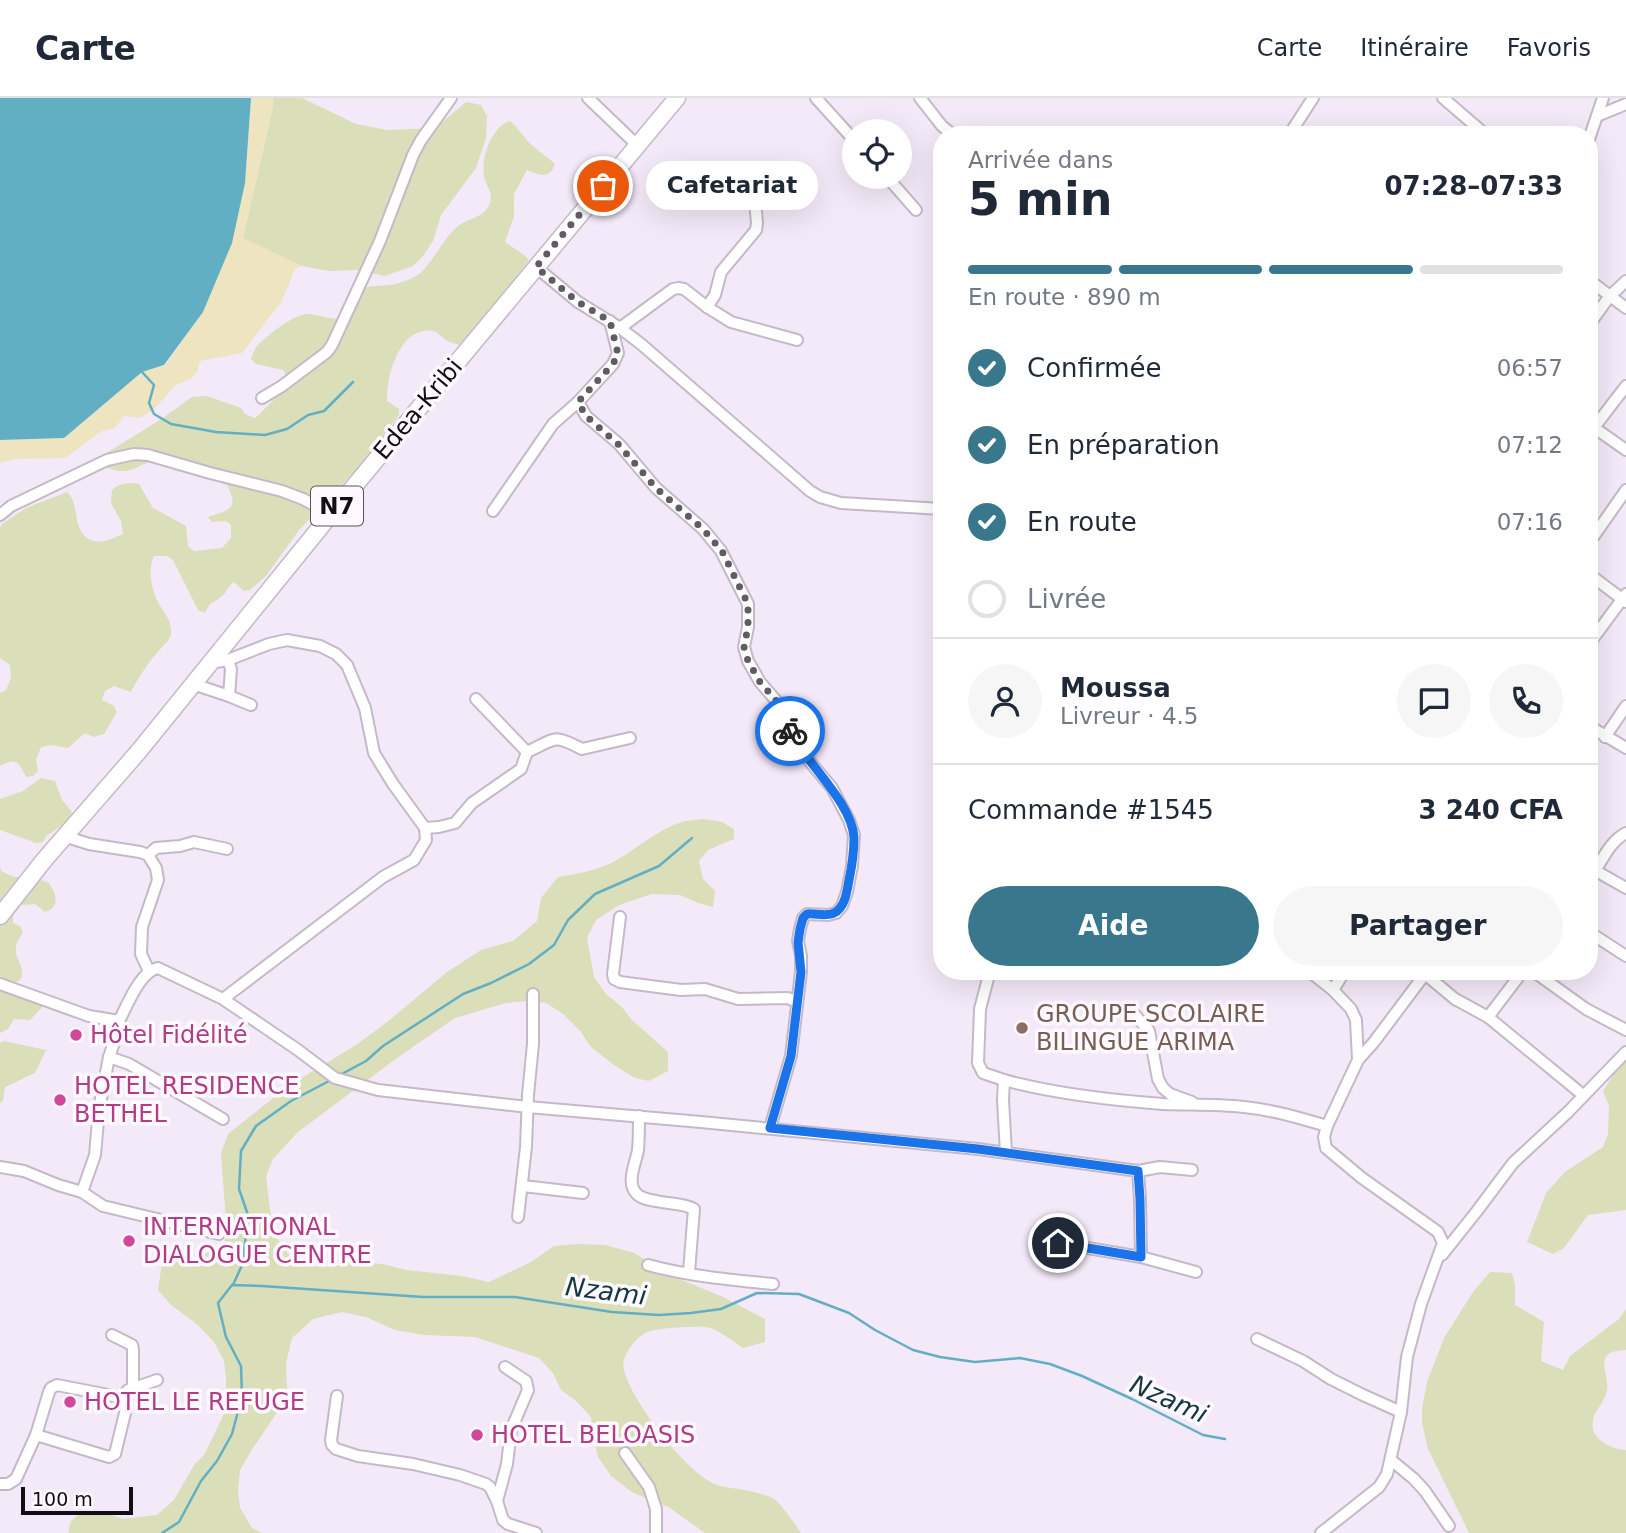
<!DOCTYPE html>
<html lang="fr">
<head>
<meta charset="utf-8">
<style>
  :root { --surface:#fff; --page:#f6f6f7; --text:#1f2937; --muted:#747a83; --line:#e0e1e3; --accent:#39788c }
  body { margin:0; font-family:"DejaVu Sans",sans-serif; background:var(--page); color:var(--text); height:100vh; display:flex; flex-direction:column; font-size:26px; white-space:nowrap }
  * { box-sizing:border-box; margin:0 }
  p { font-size:23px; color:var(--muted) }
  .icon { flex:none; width:38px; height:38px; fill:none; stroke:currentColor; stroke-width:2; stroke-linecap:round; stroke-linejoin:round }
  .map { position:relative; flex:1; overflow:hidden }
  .sheet { position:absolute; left:933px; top:28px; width:665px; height:854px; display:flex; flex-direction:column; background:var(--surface); border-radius:28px; box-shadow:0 7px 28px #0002 }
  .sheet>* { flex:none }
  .fabs { position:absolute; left:842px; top:21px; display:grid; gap:14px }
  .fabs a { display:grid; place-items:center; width:70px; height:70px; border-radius:50%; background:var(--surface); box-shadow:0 7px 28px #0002; font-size:35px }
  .scale { position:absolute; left:21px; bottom:18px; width:112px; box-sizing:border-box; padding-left:7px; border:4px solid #120e13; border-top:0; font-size:19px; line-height:24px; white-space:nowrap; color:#120e13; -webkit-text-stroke:5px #fef9ff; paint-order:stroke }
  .pin { position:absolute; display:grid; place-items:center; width:60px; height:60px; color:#fff; margin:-30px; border:4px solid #fff; border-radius:50%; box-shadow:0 2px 7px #0007 }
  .courier { position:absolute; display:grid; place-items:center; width:70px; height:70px; margin:-35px; border:5px solid #1a73e8; border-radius:50%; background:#fff; color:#222; box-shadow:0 2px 9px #0007 }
  .bubble { position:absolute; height:49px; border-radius:24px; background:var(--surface); box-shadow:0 7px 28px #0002; font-size:23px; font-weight:700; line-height:49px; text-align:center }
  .summary em { font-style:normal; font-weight:700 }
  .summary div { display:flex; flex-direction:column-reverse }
  .summary { display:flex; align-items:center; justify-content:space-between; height:119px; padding:0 35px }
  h1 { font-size:46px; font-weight:700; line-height:52px }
  .bar { display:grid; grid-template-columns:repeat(4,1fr); gap:10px 7px; align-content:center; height:84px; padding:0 35px }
  .bar i { height:9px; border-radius:5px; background:var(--line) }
  .bar .active { background:var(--accent) }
  .bar p { grid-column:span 4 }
  .line { display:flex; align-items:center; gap:18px; padding:0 35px; border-top:2px solid var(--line) }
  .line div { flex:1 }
  .round { display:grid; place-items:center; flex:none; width:74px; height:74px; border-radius:37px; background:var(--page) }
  ol { padding:0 35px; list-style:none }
  li { display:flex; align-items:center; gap:21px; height:77px }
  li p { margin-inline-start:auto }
  li .icon { padding:7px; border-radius:50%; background:var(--accent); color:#fff; stroke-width:4 }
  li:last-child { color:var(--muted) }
  li i { width:38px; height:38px; border:4px solid var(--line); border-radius:50% }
  .button { display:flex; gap:14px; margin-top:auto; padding:14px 35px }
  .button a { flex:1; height:80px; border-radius:42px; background:var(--accent); color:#fff; font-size:28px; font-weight:700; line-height:80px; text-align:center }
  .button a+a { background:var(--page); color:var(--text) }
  header { display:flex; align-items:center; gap:42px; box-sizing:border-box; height:98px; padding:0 35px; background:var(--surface); border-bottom:2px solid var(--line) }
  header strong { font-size:33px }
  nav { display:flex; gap:38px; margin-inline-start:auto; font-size:24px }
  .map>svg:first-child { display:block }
  .green { fill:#dadeb9 }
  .sand { fill:#eee4bf }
  .water { fill:#62afc4 }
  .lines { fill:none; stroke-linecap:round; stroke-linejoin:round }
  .stream { stroke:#62afc4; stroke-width:2.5 }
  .minor-casing { stroke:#c5b9c8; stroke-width:14 }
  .highway-casing { stroke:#c5b9c8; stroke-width:19 }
  .minor { stroke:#fff; stroke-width:10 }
  .highway { stroke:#fff; stroke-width:16 }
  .done { stroke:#615b63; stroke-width:7; stroke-dasharray:0 12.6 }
  .route { stroke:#1a73e8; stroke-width:9 }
  .education-dot { fill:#8d6e63; stroke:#fef9ff; stroke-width:2.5 }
  .hotel-dot { fill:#d1479c; stroke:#fef9ff; stroke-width:2.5 }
  .labels { text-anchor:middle; stroke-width:7; stroke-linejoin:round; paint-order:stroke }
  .shield { fill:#fef9ff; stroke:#59545a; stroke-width:2 }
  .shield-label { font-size:23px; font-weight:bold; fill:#120e13 }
  .street-label { font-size:24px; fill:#120e13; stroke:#fef9ff }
  .education-label { font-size:24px; fill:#785e54; stroke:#fef9ff; text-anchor:start }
  .hotel-label { font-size:24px; fill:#b23c85; stroke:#fef9ff; text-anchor:start }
  .water-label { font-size:26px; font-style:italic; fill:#133841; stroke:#fef9ff }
</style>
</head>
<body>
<header>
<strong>Carte</strong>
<nav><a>Carte</a><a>Itinéraire</a><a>Favoris</a></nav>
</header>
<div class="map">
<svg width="1626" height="1435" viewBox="0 0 1626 1435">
  <rect width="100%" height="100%" fill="#f4e9f8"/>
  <g class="green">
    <polygon points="273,0 302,0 356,26 387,32 435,30 466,4 481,7 487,18 486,40 476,70 441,117 433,143 423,158 413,168 385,178 358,172 329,173 301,168 243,140 272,13"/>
    <path d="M510 23C519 30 524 41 533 48 540 55 548 59 555 66 550 82 539 77 527 72L514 96V118L505 144 524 157 529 162 462 247C456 246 451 245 446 242 441 239 439 235 433 233 400 227 386 278 387 303L399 311V317L365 362 299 432 266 478 250 492 244 493 234 484C228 488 227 494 222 498 211 507 212 501 205 515L198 512 173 462 167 458H154C147 471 152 494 159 506 165 516 172 523 171 536 170 541 166 545 162 549 148 565 141 575 131 594L114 588 105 593 102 602 114 608 117 614 104 636 94 639 85 635 68 650 51 647 41 649 36 662 38 673 33 678 26 679C19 664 16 659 0 668V595L6 592 11 580 10 567 0 560V430L2 426 26 410 67 394C80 406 72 427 86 439 97 449 111 441 123 436L121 423 111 405 112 392C120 385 129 384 139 386L153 410 186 428 188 448 194 453 222 450 231 440V427L226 423 212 424 208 419C229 412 240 411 227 387L153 364C144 364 139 370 130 372 119 375 109 371 100 366V359L160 322 192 299 207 298 241 310 245 316 255 320C266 311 273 300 286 292L287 278 283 272 256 266 251 261C253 256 255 250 258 247 268 237 294 216 307 216 320 216 337 225 349 219 359 214 355 197 363 191 370 187 382 188 389 187 398 186 412 181 419 176 431 167 443 141 456 130 466 120 483 121 489 107 494 96 488 91 485 82 479 64 491 28 510 23Z"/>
    <polygon points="41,680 55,683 62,702 72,714 64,726 46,738 43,744 36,745 0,732 0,701 23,693"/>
    <path d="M704 721 722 724 734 731V741L708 752 699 763 703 781 715 793 713 809 698 805 680 797 652 796 619 807 596 822 587 840 594 879 606 896 622 909 632 922 668 954V973L649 983 635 980 614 967 590 948 581 934 563 916 546 905 529 903 506 905 455 920 397 960 298 1034 273 1061 266 1078 271 1120 278 1142 290 1158 308 1168 331 1169 356 1164 382 1166 406 1172 462 1178 489 1184 531 1164 554 1148 578 1146 605 1147 634 1155 672 1178 723 1199 765 1221V1244L743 1250C732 1243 719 1231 706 1229 696 1228 655 1230 647 1234 635 1240 620 1259 624 1272 632 1304 686 1375 717 1387 725 1390 735 1390 744 1392 751 1393 768 1397 774 1401 782 1407 795 1426 801 1435H705L670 1410 632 1394 611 1378 598 1359 592 1335 591 1319 575 1302 561 1292 553 1275 539 1260 475 1239 424 1237 395 1232 366 1219 342 1214 313 1221 292 1240 286 1265 287 1290 276 1316 251 1353 240 1372 238 1393 240 1410 252 1430 262 1435H68L71 1423 81 1414 109 1416 123 1421 157 1417 174 1402 194 1367 204 1357 226 1312V1280L224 1263 214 1244 198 1227 171 1207 158 1192 162 1165 193 1160 222 1149 227 1137 221 1055 228 1036 287 989 356 947 386 925 447 874 481 852 513 843 537 823 541 800 558 779C578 776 593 773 611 765 635 753 656 732 682 724 689 722 697 722 704 721Z"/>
    <path d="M0 769 1 773 14 779 35 780 49 785C56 796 61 809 45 814L35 806 21 807 13 818V825L20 828 23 834C20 839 16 844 16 850 15 859 21 865 22 873 23 887 9 887 0 883Z"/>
    <polygon points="0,892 43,908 30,922 14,921 8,931 0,935"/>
    <polygon points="4,943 46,952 35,975 5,989 3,1003 0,1005 0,945"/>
    <polygon points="1626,963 1626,1112 1588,1117 1564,1150 1553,1156 1527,1144 1546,1095 1565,1074 1603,1049 1608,1036 1609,1008 1603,993 1617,971"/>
    <path d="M1490 1174 1512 1175 1515 1186V1207L1544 1224 1541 1263 1563 1272 1570 1258 1619 1221 1626 1211V1252C1619 1253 1610 1252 1606 1259 1601 1268 1609 1282 1607 1292 1605 1304 1594 1313 1593 1322 1589 1341 1611 1351 1626 1352V1435H1469L1428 1351 1422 1325V1311L1427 1284 1444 1240 1473 1194Z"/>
  </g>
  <polygon class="sand" points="251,0 273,0 272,13 243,140 301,168 295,171 282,203 242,255 200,263 197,274 190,281 176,287 154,311 140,320 124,318 115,330 102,333 65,360 14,361 0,365 0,342 64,340 142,274 165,267 203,214 245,85"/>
  <polygon class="water" points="0,0 251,0 245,85 232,145 203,214 164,267 142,274 64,340 0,342"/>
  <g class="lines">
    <g class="stream">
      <polyline points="142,274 154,287 149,305 154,316 171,326 216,334 265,337 287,331 308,317 324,313 353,284"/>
      <polyline points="340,977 366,963 383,948 463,896 491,885 529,866 554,847 568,822 595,796 659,768 692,740"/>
      <polyline points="233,1187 243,1165 248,1117 239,1091 241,1053 256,1028 291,1003 331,982"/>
      <polyline points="162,1435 179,1424 201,1383 217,1363 232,1336 242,1298 241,1268 226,1239 218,1205 232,1187 262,1188 423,1199 515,1199 612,1214 659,1217 691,1215 721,1211 757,1195 799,1196 849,1215 875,1232 913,1252 940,1259 975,1264 1020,1260 1050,1266 1082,1278 1132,1301 1203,1337 1225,1341"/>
    </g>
    <g class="minor-casing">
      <g id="minor">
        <polyline points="588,0 637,47"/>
        <polyline points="816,0 854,42"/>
        <polyline points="920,0 942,28 953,37"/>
        <polyline points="1443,0 1486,37"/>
        <polyline points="1597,18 1626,6"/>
        <polyline points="1289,37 1313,0"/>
        <polyline points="1513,37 1522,35 1539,37"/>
        <polyline points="1589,41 1603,0"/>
        <polyline points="887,79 916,112"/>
        <polyline points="536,169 578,204 620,230 641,246 810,393 820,399 841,405 942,411"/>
        <polyline points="1589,182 1626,210"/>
        <polyline points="707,209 715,197 721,174 756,132 757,125 754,92 753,87 741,72"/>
        <polyline points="610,223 618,255 613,266 578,304 586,318 619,346 656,390 703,431 721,453 748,506 748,529 744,549 748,563 760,584 779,606 790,633 811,665 832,690 849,722 854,737 852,768 847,794 842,808 836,815 828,817 807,816 803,820 800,831 798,843 801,858 801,874 791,958 770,1030"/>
        <polyline points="1589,227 1609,199 1626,183"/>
        <polyline points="620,230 673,191 678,190 684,191 707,209 731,224 797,242"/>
        <polyline points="262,300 282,288 327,254 332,247 380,143 413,57 421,42 451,0"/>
        <polyline points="1589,326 1626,352"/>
        <polyline points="1589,336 1626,288"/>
        <polyline points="493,413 553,326 578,304"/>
        <polyline points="0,417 11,408 107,362 134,356 148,357 210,375 282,393 303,401 331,416"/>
        <polyline points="1589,445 1626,392"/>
        <polyline points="1589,476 1626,504"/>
        <polyline points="1589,546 1626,496"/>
        <polyline points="228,562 231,571 229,598 251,607"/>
        <path d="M210 565 228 562 269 546 287 542 320 548 336 556 347 567 365 610 374 655 393 686 425 730 439 729 455 725 472 705 521 671 527 654C556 641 552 635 582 651L630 640"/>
        <polyline points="193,586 229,598"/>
        <polyline points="476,601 527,654"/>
        <polyline points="1589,628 1626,650"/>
        <polyline points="1605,639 1626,608"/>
        <polyline points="64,738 89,746 140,754 148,757 156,770 158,782 142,829 141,856 149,873"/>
        <polyline points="148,757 156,750 180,748 194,744 227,751"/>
        <polyline points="1596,773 1626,790"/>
        <path d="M1589 782C1601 766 1608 744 1626 735"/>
        <polyline points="620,819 613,876 614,881 620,884 681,892 705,891 738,901 788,900 797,904"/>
        <polyline points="1589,834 1626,858"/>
        <polyline points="990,873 980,911 978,965 983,975 1004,982"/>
        <polyline points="1309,873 1333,892"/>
        <polyline points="1345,873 1333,892 1351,911 1356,922 1358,962"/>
        <polyline points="1533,873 1586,911 1626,932"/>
        <polyline points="1425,876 1455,901 1488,919 1583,997"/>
        <path d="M0 886 89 918 119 923C127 908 140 873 158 870L223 901 298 952 335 980 378 992 528 1009 701 1024 978 1051 1138 1073 1160 1069 1192 1072"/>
        <polyline points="223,901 383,779 414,762 426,742 425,730"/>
        <polyline points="1129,910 1149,933 1158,981 1163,990 1170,996 1192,1004"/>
        <polyline points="1488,919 1523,873"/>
        <polyline points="109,959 129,966 223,1021"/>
        <path d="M639 1018C639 1029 639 1041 638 1052 636 1064 626 1084 636 1095 641 1101 650 1102 656 1103 668 1106 684 1105 694 1111L689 1174"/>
        <path d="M1006 1055 1003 1002 1004 982C1055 996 1110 1002 1163 1006 1190 1007 1217 1006 1244 1009 1273 1012 1300 1020 1327 1028"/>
        <polyline points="0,1069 24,1073 58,1087 82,1094 95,1057 99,1011 109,959 116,939 119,923"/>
        <polyline points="523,1088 583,1095"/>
        <polyline points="82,1094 103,1108 219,1136"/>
        <polyline points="518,1119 526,1049 528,997 533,946 533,896"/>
        <polyline points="1058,1145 1141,1159 1140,1101 1138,1073"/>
        <polyline points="1442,1157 1477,1113 1513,1065 1568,1014 1626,954"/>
        <polyline points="1141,1159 1196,1174"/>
        <path d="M648 1167C689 1178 731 1182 773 1186"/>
        <polyline points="112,1237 132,1247 133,1251 133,1291"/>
        <polyline points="1257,1241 1303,1263 1331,1281 1363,1297 1401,1314"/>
        <polyline points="337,1298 331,1342 332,1347 336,1351 358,1358 413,1366 460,1377 486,1386 490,1389 497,1403 503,1422 508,1426 536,1435"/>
        <polyline points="36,1337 49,1294 51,1290 57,1287 124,1300"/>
        <polyline points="625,1355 649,1389 656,1411 656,1435"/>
        <polyline points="1391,1362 1414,1381 1425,1393 1449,1428"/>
        <polyline points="0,1386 8,1386 16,1381 36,1337 109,1359 115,1356 126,1311 125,1296 128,1292 157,1282"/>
        <polyline points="497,1403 507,1366 511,1332 528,1292 526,1283 505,1269"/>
        <polyline points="1321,1435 1379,1389 1387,1376 1401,1314 1407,1259 1421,1206 1443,1145 1438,1134 1362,1080 1326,1050 1324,1039 1327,1028 1358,962 1374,944 1425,876 1423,873"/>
      </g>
    </g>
    <g class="highway-casing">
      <polyline id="highway" points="0,818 45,761 139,653 331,416 677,0"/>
    </g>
    <use href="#minor" class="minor"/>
    <use href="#highway" class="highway"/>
  </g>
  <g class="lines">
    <polyline class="done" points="603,88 536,169 578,204 610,223 618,256 613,266 578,304 586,318 618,346 656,390 703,431 722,453 748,506 748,529 744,549 748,563 760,584 779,606 790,633"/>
    <path class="route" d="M790 633C796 643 803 654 811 664 826 684 852 713 854 739 854 753 852 768 849 782 847 793 845 810 834 815 826 819 815 815 807 816L803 820 800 831 798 844 801 874 791 958 770 1030 978 1051 1138 1073 1140 1101 1141 1159 1058 1145"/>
  </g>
  <circle class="education-dot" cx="1022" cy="930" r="7"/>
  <g class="hotel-dot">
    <circle cx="76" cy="937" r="7"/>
    <circle cx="60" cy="1002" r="7"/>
    <circle cx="129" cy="1143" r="7"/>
    <circle cx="70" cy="1304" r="7"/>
    <circle cx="477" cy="1337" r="7"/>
  </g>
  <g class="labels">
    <rect class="shield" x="311" y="388.5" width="52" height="39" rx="5"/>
    <g class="shield-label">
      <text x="337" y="416">N7</text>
    </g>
    <g class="street-label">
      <text transform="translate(418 311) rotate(-50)" y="8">Edea-Kribi</text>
    </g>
    <g class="education-label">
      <text x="1036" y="924">GROUPE SCOLAIRE<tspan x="1036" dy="28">BILINGUE ARIMA</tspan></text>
    </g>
    <g class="hotel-label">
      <text x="90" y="945">Hôtel Fidélité</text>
      <text x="74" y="996">HOTEL RESIDENCE<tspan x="74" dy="28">BETHEL</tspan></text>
      <text x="143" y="1137">INTERNATIONAL<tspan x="143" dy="28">DIALOGUE CENTRE</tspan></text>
      <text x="84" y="1312">HOTEL LE REFUGE</text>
      <text x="491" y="1345">HOTEL BELOASIS</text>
    </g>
    <g class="water-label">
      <text transform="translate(606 1193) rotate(7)" y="9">Nzami</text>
      <text transform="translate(1169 1301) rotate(24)" y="9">Nzami</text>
    </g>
  </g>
</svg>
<div class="fabs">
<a><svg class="icon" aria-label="locate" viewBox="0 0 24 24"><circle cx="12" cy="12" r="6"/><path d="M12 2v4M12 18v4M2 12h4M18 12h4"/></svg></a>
</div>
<div class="scale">100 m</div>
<div class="pin" style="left:603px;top:88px;background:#ea580c"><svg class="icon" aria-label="bag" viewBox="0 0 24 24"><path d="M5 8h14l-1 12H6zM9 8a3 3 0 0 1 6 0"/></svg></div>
<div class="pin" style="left:1058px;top:1145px;background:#1f2937"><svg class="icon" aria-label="home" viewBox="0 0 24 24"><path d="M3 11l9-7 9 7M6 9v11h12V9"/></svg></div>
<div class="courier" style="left:790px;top:633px"><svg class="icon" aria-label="bike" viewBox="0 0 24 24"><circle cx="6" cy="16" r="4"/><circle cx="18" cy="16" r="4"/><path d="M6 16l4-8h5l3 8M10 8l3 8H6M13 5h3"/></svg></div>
<div class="bubble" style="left:646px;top:63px;width:172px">Cafetariat</div>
<section class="sheet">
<div class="summary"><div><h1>5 min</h1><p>Arrivée dans</p></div><em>07:28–07:33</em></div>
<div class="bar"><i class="active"></i><i class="active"></i><i class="active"></i><i></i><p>En route · 890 m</p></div>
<ol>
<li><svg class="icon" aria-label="check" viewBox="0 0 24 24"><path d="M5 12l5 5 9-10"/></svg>Confirmée<p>06:57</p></li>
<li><svg class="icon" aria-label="check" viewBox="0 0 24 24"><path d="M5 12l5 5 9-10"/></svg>En préparation<p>07:12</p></li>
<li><svg class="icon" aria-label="check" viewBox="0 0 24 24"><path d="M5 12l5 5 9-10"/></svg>En route<p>07:16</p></li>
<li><i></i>Livrée</li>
</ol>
<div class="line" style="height:126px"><a class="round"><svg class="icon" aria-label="person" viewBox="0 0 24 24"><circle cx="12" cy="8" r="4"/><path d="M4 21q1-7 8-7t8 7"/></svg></a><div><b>Moussa</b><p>Livreur · 4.5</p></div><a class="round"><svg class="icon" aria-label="chat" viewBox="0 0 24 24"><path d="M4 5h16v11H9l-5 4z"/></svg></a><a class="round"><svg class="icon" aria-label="phone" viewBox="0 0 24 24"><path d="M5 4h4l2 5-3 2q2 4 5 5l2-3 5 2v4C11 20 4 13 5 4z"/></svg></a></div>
<div class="line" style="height:91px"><div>Commande #1545</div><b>3 240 CFA</b></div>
<div class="button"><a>Aide</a><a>Partager</a></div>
</section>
</div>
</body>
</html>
